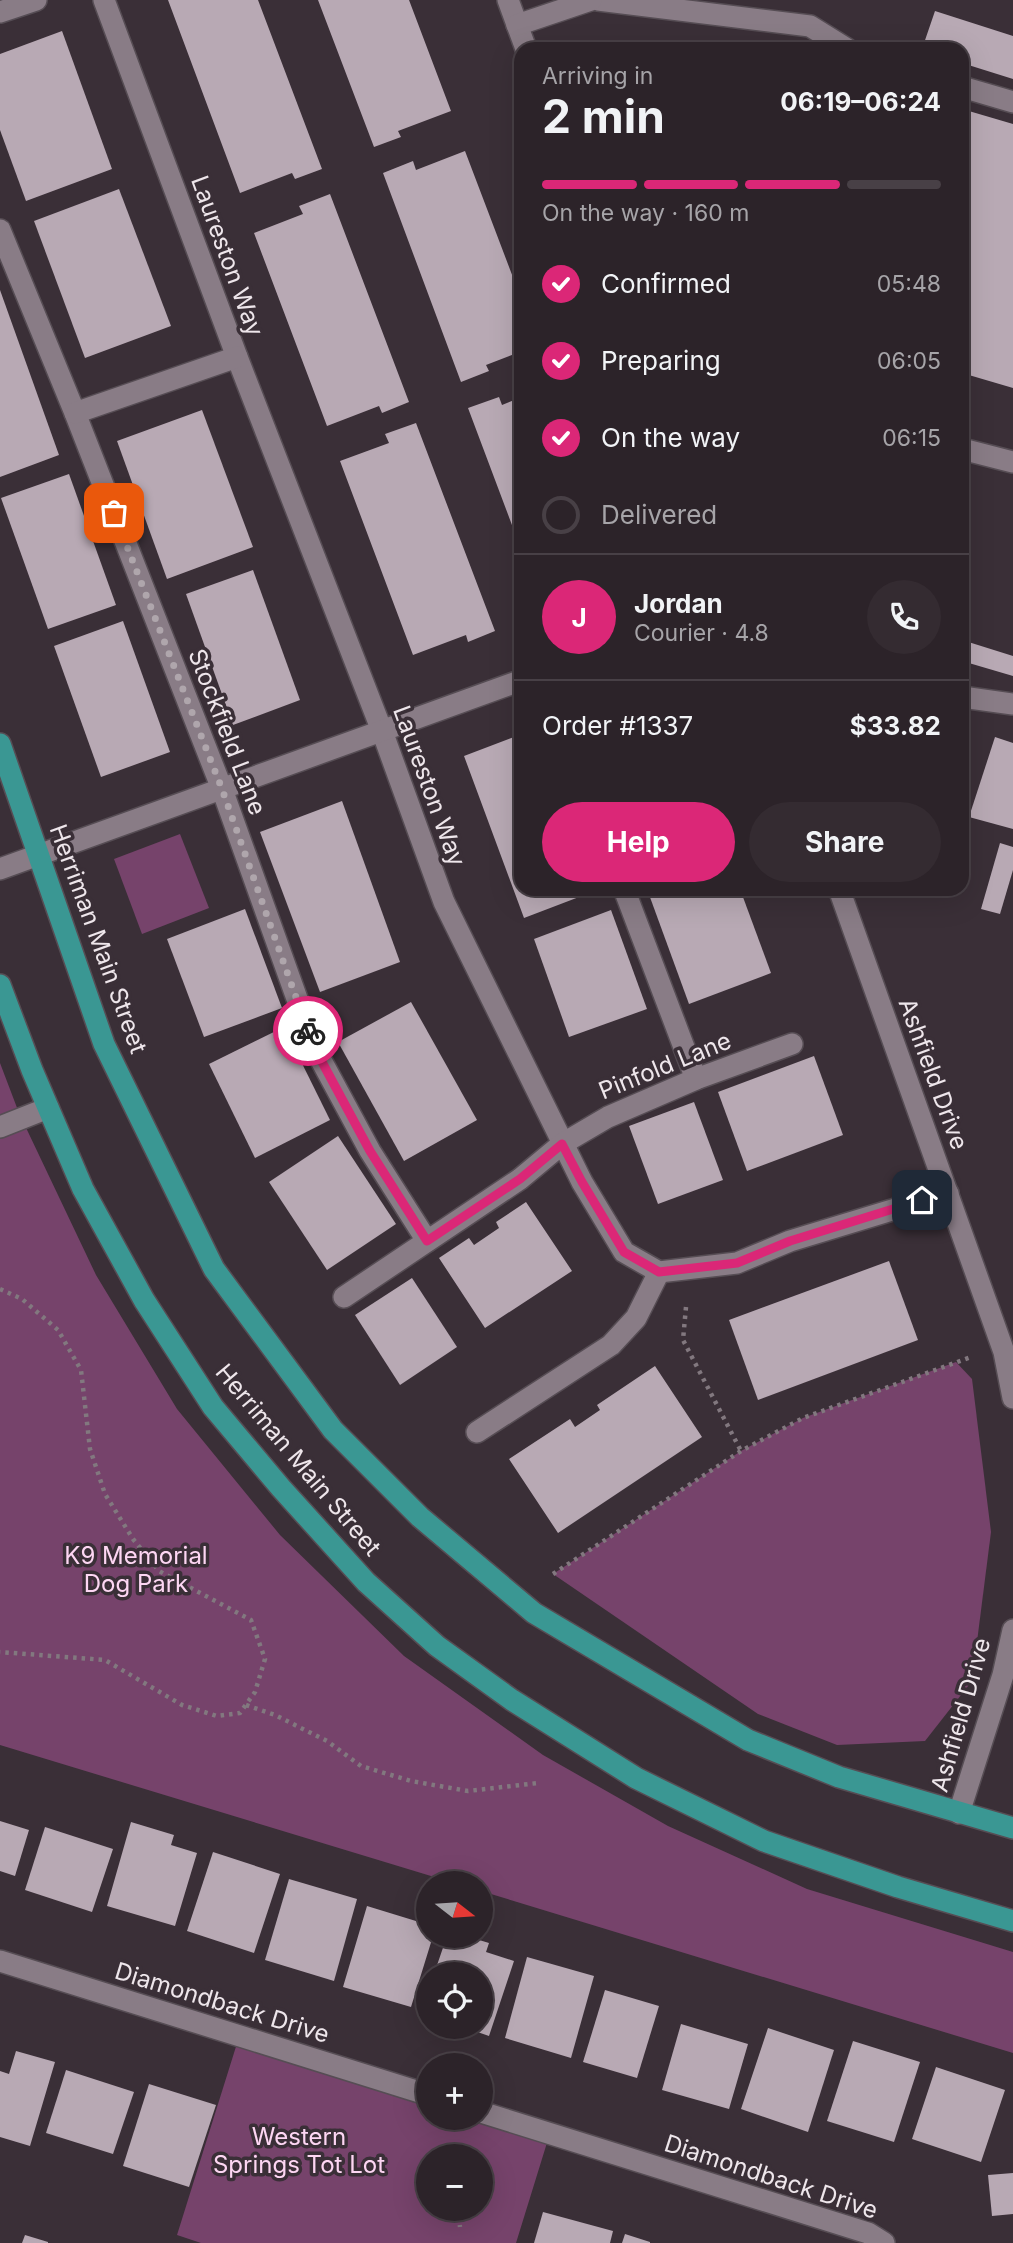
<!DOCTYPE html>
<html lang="en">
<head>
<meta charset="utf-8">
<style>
  :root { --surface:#2c2329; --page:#342b31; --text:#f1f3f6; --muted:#a6a4a8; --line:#484046; --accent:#db2777 }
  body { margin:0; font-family:Inter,sans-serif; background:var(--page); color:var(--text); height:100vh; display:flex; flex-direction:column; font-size:26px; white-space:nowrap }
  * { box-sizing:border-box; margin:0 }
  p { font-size:23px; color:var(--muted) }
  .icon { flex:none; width:38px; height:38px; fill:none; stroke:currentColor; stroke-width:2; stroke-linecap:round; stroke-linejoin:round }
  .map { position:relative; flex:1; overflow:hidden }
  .sheet { position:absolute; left:514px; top:42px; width:455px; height:854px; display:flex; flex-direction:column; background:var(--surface); border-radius:21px; box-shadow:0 7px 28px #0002,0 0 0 2px var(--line) }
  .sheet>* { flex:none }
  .needle { width:46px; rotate:107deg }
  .buttons { position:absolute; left:416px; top:1871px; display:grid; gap:14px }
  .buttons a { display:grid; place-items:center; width:77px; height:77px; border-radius:50%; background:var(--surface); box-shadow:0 7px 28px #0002,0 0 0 2px var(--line); font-size:35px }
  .pin { position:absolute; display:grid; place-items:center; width:60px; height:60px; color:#fff; margin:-30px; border-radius:14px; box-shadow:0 4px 10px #0006 }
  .courier { position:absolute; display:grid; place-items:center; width:70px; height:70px; margin:-35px; border:5px solid #db2777; border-radius:50%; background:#fff; color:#222; box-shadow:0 2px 9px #0007 }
  .head em { font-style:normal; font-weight:700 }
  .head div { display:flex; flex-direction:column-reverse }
  .head { display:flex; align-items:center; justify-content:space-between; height:119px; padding:0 28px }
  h1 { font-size:46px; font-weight:700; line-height:52px }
  .bar { display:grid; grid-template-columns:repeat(4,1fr); gap:10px 7px; align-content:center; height:84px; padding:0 28px }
  .bar i { height:9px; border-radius:5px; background:var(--line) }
  .bar .current { background:var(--accent) }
  .bar p { grid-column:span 4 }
  .line { display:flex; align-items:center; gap:18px; padding:0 28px; border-top:2px solid var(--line) }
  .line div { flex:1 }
  .round { display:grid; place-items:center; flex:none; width:74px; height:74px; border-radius:37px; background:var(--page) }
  ol { padding:0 28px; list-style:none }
  li { display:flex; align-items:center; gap:21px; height:77px }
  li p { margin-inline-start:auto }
  li .icon { padding:7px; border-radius:50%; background:var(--accent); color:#fff; stroke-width:4 }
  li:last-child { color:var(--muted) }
  li i { width:38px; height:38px; border:4px solid var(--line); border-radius:50% }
  .cta { display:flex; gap:14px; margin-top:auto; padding:14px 28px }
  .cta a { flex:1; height:80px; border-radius:42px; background:var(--accent); color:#fff; font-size:28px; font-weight:700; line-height:80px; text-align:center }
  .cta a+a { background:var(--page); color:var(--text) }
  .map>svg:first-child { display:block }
  .green { fill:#76436b; fill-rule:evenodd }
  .building { fill:#b8a9b4 }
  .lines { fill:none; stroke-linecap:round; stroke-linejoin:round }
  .minor-casing { stroke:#564d54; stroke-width:24 }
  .major-casing { stroke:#564d54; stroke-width:24 }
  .path { stroke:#82787f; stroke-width:4.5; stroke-dasharray:3.5 5; stroke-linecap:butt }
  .minor { stroke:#897c86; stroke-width:21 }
  .major { stroke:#3a9793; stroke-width:21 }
  .done { stroke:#afa6ac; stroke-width:7; stroke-dasharray:0 12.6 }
  .route { stroke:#db2777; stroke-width:9 }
  .labels { text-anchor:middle; stroke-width:7; stroke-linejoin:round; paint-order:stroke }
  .street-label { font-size:24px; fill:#eee6eb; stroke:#3a2f37 }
  .park-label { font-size:24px; fill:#fdd6f3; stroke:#3a2f37 }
</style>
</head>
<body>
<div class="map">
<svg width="1013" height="2243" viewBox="0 0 1013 2243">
  <rect width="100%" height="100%" fill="#3a2f37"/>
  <g class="green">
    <polygon points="180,834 209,908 142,934 114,859"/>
    <polygon points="0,1063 19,1113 96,1275 177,1409 280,1535 404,1656 543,1755 668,1826 807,1889 1013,1952 1013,2053 481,1891 481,1883 454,1883 0,1745"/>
    <polygon points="956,1362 972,1379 991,1532 972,1681 925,1741 837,1745 758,1714 553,1574 741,1451 803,1418"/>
    <path d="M239 2037 429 2095V2118H481L550 2133 516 2243H201L177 2235ZM429 2156H481V2208H429Z"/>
  </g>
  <g class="building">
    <polygon points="168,0 258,0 322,169 295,179 292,173 240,193"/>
    <polygon points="318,0 409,0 451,111 398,131 401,137 374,147"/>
    <polygon points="935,11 1013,36 1013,79 962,63 962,49 922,49"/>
    <polygon points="62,31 112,169 26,201 0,130 0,54"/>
    <polygon points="962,109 1013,124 1013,388 962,373"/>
    <polygon points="465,151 522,301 522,351 486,365 489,371 461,382 383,173 413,161 416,170"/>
    <polygon points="119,189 171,326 85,358 34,221"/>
    <polygon points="330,194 409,402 382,413 379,406 327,426 254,233 303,214 299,206"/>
    <polygon points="0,290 59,455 0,477"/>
    <polygon points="499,397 502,405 522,397 521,549 468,408"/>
    <polygon points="202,410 253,547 167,579 117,441"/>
    <polygon points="416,423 495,631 468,642 466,635 413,655 340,461 389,443 385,434"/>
    <polygon points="69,474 116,605 48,629 1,498"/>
    <polygon points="253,570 300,700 233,725 186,594"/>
    <polygon points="123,621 170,752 101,777 54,646"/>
    <polygon points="962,640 1013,656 1013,676 962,661"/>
    <polygon points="522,734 522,889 600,889 524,918 464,756"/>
    <polygon points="995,737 1013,743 1013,829 969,817"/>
    <polygon points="342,801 400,962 320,992 260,832"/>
    <polygon points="1000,843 1013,847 1013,870 1000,914 981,909"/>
    <polygon points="647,889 740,889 771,973 689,1004"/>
    <polygon points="245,909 282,1008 204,1037 167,939"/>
    <polygon points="611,910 647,1009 569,1037 534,939"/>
    <polygon points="411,1002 477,1120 404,1161 338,1042"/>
    <polygon points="284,1027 330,1120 255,1158 209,1064"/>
    <polygon points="814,1056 843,1135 747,1171 718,1092"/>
    <polygon points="694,1102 723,1180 658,1204 629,1126"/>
    <polygon points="338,1136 396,1224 327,1270 269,1182"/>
    <polygon points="526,1202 572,1271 485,1328 439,1258 469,1238 474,1245 499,1228 496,1222"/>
    <polygon points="889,1261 918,1340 758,1400 729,1320"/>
    <polygon points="412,1278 457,1347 400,1385 355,1315"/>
    <polygon points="655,1366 702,1437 558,1533 509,1459 570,1419 575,1427 600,1410 597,1405"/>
    <polygon points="0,1821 29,1830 15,1876 0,1871"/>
    <polygon points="131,1822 174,1835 171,1845 197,1853 175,1926 107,1906"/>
    <polygon points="45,1827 113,1849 92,1912 25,1890"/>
    <polygon points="213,1852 280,1874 254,1953 187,1931"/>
    <polygon points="289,1879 357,1899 334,1981 265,1960"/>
    <polygon points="367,1906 429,1925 429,1936 433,1936 411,2007 343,1987"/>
    <polygon points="447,1936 466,1936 489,1943 486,1952 514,1961 489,2036 463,2027 481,2026 481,1974 434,1974"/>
    <polygon points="527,1957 594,1976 571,2058 505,2038"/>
    <polygon points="605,1990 659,2006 637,2078 583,2062"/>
    <polygon points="428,1991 429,1991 429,2015 421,2012"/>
    <polygon points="681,2024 748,2044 729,2109 662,2090"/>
    <polygon points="768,2028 834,2050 808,2132 741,2109"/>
    <polygon points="853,2041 920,2062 894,2142 827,2121"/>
    <polygon points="16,2051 55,2062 30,2146 0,2137 0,2071 9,2074"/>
    <polygon points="936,2067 1005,2090 981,2162 912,2139"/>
    <polygon points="66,2070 134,2092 113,2154 46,2133"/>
    <polygon points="149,2084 216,2105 189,2187 123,2166"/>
    <polygon points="1013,2173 1013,2214 992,2216 988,2175"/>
    <polygon points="543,2212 613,2231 610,2243 534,2243"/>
    <polygon points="625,2234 650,2242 650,2243 622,2243"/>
    <polygon points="25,2235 48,2242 48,2243 22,2243"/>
  </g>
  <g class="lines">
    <g class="minor-casing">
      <g id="minor">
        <polyline points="104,0 237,357 382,731 444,902 582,1182 624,1252 659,1272 737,1263 790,1241 948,1193"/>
        <polyline points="508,0 526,49"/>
        <polyline points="598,0 810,26 847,49"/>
        <polyline points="0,12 36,0"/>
        <polyline points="517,25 591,0"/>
        <polyline points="962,87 1013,102"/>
        <polyline points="0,230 75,413 222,789 315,1049 370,1151 427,1241"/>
        <polyline points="75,413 237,357"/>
        <polyline points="962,449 1013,462"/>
        <polyline points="962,697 1013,704"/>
        <polyline points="0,869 522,680"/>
        <polyline points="624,889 696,1079"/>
        <polyline points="839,889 1004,1352 1013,1398"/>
        <polyline points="0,1127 48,1108"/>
        <polyline points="344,1297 520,1179 562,1144 608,1117 696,1079 792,1044"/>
        <polyline points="477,1432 611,1345 636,1318 659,1272"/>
        <polyline points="959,1813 1003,1675 1013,1630"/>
        <polyline points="0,1961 429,2095"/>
        <polyline points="481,2112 868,2233 884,2243"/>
      </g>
    </g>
    <g class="major-casing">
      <g id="major">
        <polyline points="0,744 104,1044 214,1269 333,1430 420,1517 534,1613 748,1740 839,1777 1013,1828"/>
        <polyline points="0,985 32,1070 83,1189 144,1300 213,1407 281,1488 366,1582 437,1646 512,1700 636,1778 764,1841 898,1887 1013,1921"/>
      </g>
    </g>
    <g class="path">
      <polyline points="0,1289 22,1299 58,1330 81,1370 90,1449 105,1494 133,1539 159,1571 251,1620 265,1659 255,1692 240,1713 217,1716 182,1705 105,1660 0,1652"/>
      <polyline points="686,1307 683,1340 741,1451"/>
      <polyline points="553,1574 741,1451 803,1418 971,1357"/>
      <polyline points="246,1705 275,1715 327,1741 361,1766 411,1781 468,1791 538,1783"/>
      <polyline points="461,2156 463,2146"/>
      <polyline points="458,2208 460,2227"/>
    </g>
    <use href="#minor" class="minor"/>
    <use href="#major" class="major"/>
  </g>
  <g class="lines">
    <polyline class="done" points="114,513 222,789 308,1031"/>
    <polyline class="route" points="308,1031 315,1049 370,1151 427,1241 520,1179 562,1144 582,1182 624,1252 659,1272 737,1263 790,1241 922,1200"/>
  </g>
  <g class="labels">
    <g class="street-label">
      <text transform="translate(227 256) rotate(70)" y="8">Laureston Way</text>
      <text transform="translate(227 732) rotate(69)" y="8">Stockfield Lane</text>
      <text transform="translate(429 786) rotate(70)" y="8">Laureston Way</text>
      <text transform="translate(98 939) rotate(70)" y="8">Herriman Main Street</text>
      <text transform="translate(665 1066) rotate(-22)" y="8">Pinfold Lane</text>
      <text transform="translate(933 1074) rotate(70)" y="8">Ashfield Drive</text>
      <text transform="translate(298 1460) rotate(50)" y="8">Herriman Main Street</text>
      <text transform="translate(961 1715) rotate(-74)" y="8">Ashfield Drive</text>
      <text transform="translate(222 2003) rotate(17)" y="8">Diamondback Drive</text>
      <text transform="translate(771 2177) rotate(18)" y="8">Diamondback Drive</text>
    </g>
    <g class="park-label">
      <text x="136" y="1564">K9 Memorial<tspan x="136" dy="28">Dog Park</tspan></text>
      <text x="299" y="2145">Western<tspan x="299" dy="28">Springs Tot Lot</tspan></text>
    </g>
  </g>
</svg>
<div class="buttons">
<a><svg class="needle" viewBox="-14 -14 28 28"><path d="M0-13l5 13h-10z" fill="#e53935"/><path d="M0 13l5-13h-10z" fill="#a6a4a8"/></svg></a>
<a><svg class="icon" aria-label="locate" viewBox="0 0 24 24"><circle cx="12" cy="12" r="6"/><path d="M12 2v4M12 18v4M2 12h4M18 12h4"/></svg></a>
<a>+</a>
<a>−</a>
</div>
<div class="pin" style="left:114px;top:513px;background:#ea580c"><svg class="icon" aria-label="bag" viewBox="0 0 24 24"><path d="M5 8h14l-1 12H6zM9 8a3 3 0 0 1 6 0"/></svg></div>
<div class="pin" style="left:922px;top:1200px;background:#1f2937"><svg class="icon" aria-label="home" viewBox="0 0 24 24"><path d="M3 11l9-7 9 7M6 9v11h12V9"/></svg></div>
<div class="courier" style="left:308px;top:1031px"><svg class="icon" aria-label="bike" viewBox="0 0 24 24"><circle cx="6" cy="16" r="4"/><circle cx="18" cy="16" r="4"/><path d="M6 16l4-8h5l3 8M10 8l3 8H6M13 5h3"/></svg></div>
<section class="sheet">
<div class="head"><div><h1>2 min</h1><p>Arriving in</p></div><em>06:19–06:24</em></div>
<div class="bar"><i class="current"></i><i class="current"></i><i class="current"></i><i></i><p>On the way · 160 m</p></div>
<ol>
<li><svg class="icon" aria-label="check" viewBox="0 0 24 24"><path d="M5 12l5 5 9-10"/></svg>Confirmed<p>05:48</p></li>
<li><svg class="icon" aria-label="check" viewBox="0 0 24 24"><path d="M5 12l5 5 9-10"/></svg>Preparing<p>06:05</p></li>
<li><svg class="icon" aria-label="check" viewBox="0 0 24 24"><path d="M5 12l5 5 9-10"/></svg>On the way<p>06:15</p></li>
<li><i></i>Delivered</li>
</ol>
<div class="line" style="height:126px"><b class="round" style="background:var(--accent);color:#fff">J</b><div><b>Jordan</b><p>Courier · 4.8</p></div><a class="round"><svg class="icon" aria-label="phone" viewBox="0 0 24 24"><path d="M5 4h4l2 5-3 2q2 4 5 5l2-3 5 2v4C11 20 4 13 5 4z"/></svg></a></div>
<div class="line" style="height:91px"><div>Order #1337</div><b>$33.82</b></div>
<div class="cta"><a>Help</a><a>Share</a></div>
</section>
</div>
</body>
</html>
